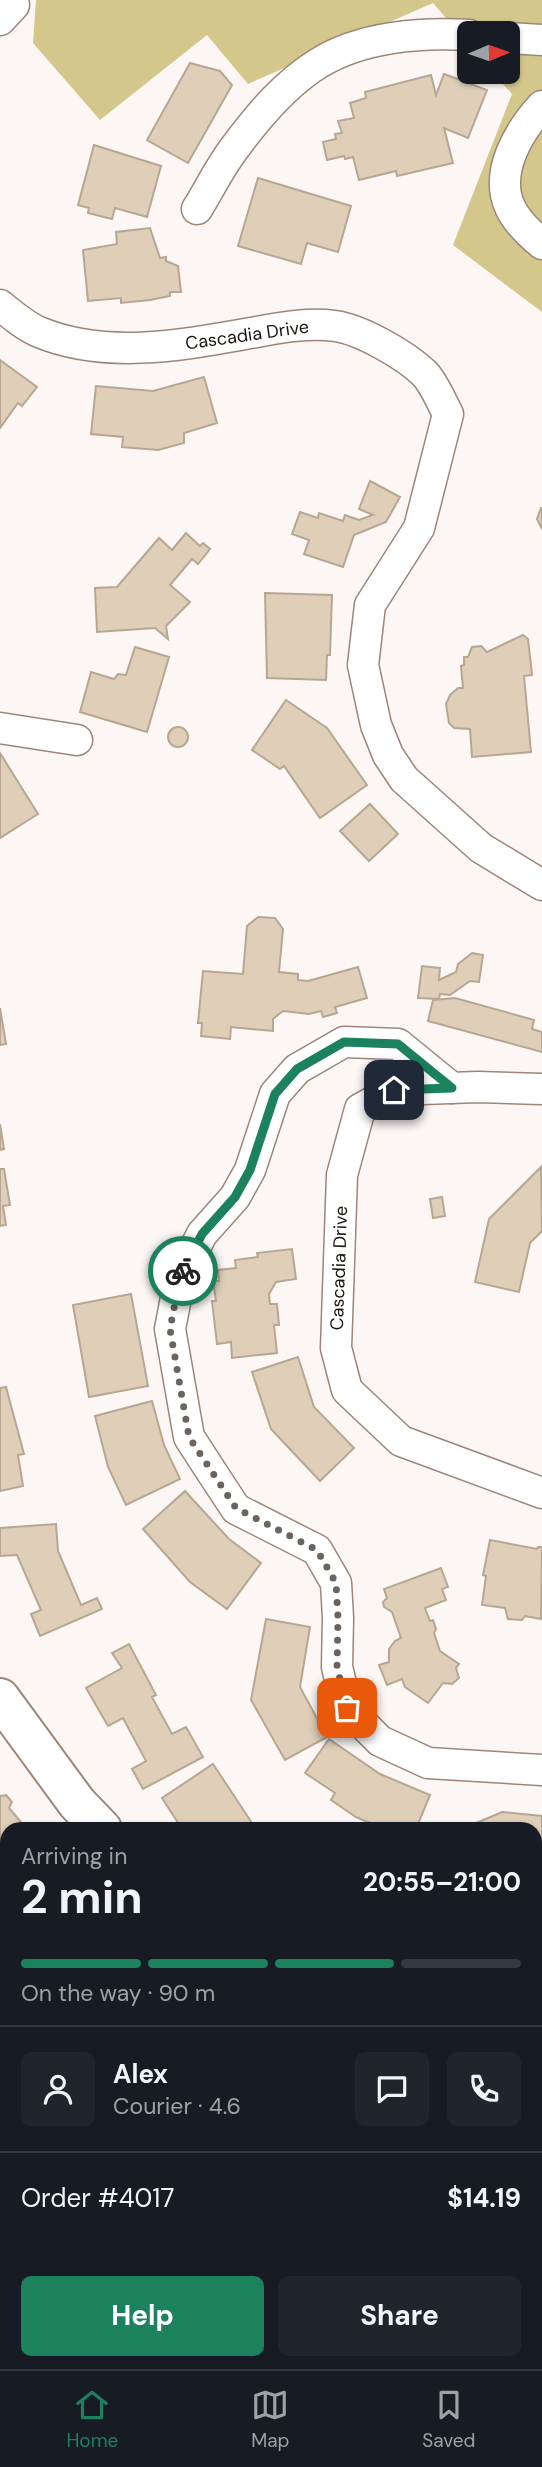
<!DOCTYPE html>
<html lang="en">
<head>
<meta charset="utf-8">
<style>
  :root { --surface:#171b24; --page:#20242c; --text:#f1f3f6; --muted:#9ea1a6; --line:#363941; --accent:#1b825d }
  body { margin:0; font-family:"DM Sans",sans-serif; background:var(--page); color:var(--text); height:100vh; display:flex; flex-direction:column; font-size:26px; white-space:nowrap }
  * { box-sizing:border-box; margin:0 }
  p { font-size:23px; color:var(--muted) }
  .icon { flex:none; width:38px; height:38px; fill:none; stroke:currentColor; stroke-width:2; stroke-linecap:round; stroke-linejoin:round }
  .map { position:relative; flex:1; overflow:hidden }
  .side { position:absolute; left:0px; top:1822px; width:542px; height:548px; display:flex; flex-direction:column; background:var(--surface); border-radius:21px 21px 0 0; box-shadow:0 2px 5px #0004 }
  .side>* { flex:none }
  .needle { width:46px; rotate:88deg }
  .buttons { position:absolute; left:457px; top:21px; display:grid; gap:14px }
  .buttons a { display:grid; place-items:center; width:63px; height:63px; border-radius:10px; background:var(--surface); box-shadow:0 2px 5px #0004; font-size:35px }
  .pin { position:absolute; display:grid; place-items:center; width:60px; height:60px; color:#fff; margin:-30px; border-radius:14px; box-shadow:0 4px 10px #0006 }
  .courier { position:absolute; display:grid; place-items:center; width:70px; height:70px; margin:-35px; border:5px solid #1b825d; border-radius:50%; background:#fff; color:#222; box-shadow:0 2px 9px #0007 }
  .head em { font-style:normal; font-weight:700 }
  .head div { display:flex; flex-direction:column-reverse }
  .head { display:flex; align-items:center; justify-content:space-between; height:119px; padding:0 21px }
  h1 { font-size:46px; font-weight:700; line-height:52px }
  .bar { display:grid; grid-template-columns:repeat(4,1fr); gap:10px 7px; align-content:center; height:84px; padding:0 21px }
  .bar i { height:9px; border-radius:5px; background:var(--line) }
  .bar .current { background:var(--accent) }
  .bar p { grid-column:span 4 }
  .line { display:flex; align-items:center; gap:18px; padding:0 21px; border-top:2px solid var(--line) }
  .line div { flex:1 }
  .round { display:grid; place-items:center; flex:none; width:74px; height:74px; border-radius:10px; background:var(--page) }
  .button { display:flex; gap:14px; margin-top:auto; padding:14px 21px }
  .button a { flex:1; height:80px; border-radius:10px; background:var(--accent); color:#fff; font-size:28px; font-weight:700; line-height:80px; text-align:center }
  .button a+a { background:var(--page); color:var(--text) }
  .tabs { display:flex; justify-content:space-around; align-items:center; height:98px; border-top:2px solid var(--line); background:var(--surface); font-size:19px; color:var(--muted) }
  .tabs a { display:grid; justify-items:center; gap:4px }
  .tabs .current { color:var(--accent) }
  .map>svg:first-child { display:block }
  .green { fill:#d3c78b }
  .building { fill:#dfcfb9; stroke:#b7a792; stroke-width:2 }
  .lines { fill:none; stroke-linecap:round; stroke-linejoin:round }
  .minor-casing { stroke:#9d8678; stroke-width:33 }
  .secondary-casing { stroke:#9d8678; stroke-width:42 }
  .minor { stroke:#fff; stroke-width:30 }
  .secondary { stroke:#fff; stroke-width:38 }
  .done { stroke:#6a635e; stroke-width:7; stroke-dasharray:0 12.6 }
  .route { stroke:#1b825d; stroke-width:9 }
  .labels { text-anchor:middle; stroke-width:5; stroke-linejoin:round; paint-order:stroke }
  .street-label { font-size:18px; fill:#1b130d; stroke:#fff }
</style>
</head>
<body>
<div class="map">
<svg width="542" height="2369" viewBox="0 0 542 2369">
  <rect width="100%" height="100%" fill="#fcf7f4"/>
  <g class="green">
    <polygon points="36,0 542,0 542,312 453,245 512,94 492,72 508,72 508,33 469,33 469,45 433,3 248,84 207,35 100,120 33,43"/>
    <polygon points="0,1992 7,2002 7,2362 262,2362 272,2369 0,2369"/>
  </g>
  <g class="building">
    <polygon points="190,63 220,71 232,85 188,163 147,140"/>
    <polygon points="444,74 487,90 468,138 444,128 453,163 397,176 396,171 359,180 353,157 345,159 344,156 327,160 323,142 336,139 335,134 342,133 338,121 354,118 350,103 366,98 365,92 431,75 436,95"/>
    <polygon points="94,145 161,166 147,217 115,208 112,219 88,213 89,208 78,205"/>
    <polygon points="258,178 351,206 338,252 307,243 301,264 238,246"/>
    <polygon points="150,228 160,258 166,257 166,261 178,266 181,292 170,292 170,296 150,300 121,303 121,298 88,301 83,250 117,244 116,232"/>
    <polygon points="0,360 37,387 22,406 18,403 0,428"/>
    <polygon points="204,377 217,423 184,433 184,443 158,450 122,447 123,437 91,434 96,386 153,391"/>
    <polygon points="370,481 400,497 386,522 354,535 343,567 304,554 309,540 292,534 300,512 318,518 319,513 343,521 345,515 359,520 373,515 359,509"/>
    <polygon points="541,508 542,508 542,529 537,519"/>
    <polygon points="186,533 200,546 203,543 210,549 198,564 192,559 170,585 190,602 166,626 168,639 155,628 97,632 95,588 117,587 159,538 172,550"/>
    <polygon points="265,593 332,595 330,655 327,655 326,680 267,678"/>
    <polygon points="523,635 528,639 532,675 524,676 531,752 472,757 470,729 454,728 449,723 446,704 450,695 458,688 463,688 461,666 464,665 464,657 468,657 472,647 481,646 487,652"/>
    <polygon points="135,647 169,657 147,732 80,712 91,672 114,679 118,674 126,675"/>
    <polygon points="286,700 327,728 367,785 320,818 284,766 280,769 252,750"/>
    <circle cx="178" cy="737" r="10"/>
    <polygon points="0,753 38,814 0,838"/>
    <polygon points="370,804 398,834 369,861 340,831"/>
    <polygon points="258,917 275,918 283,929 279,972 298,974 298,980 308,981 358,967 367,998 335,1007 337,1013 323,1017 321,1011 309,1014 283,1011 273,1019 273,1031 231,1027 230,1039 201,1036 202,1023 198,1023 203,971 243,974 247,926"/>
    <polygon points="472,953 483,955 479,982 470,981 450,995 440,994 439,999 418,998 422,966 440,968 439,980 456,972 458,964"/>
    <polygon points="455,998 534,1020 532,1029 542,1032 542,1052 428,1021 433,1000"/>
    <polygon points="0,1008 6,1044 0,1045"/>
    <polygon points="0,1124 4,1149 0,1150"/>
    <polygon points="541,1167 542,1231 530,1243 519,1292 475,1282 489,1219"/>
    <polygon points="0,1169 4,1169 10,1205 3,1206 6,1225 0,1226"/>
    <polygon points="442,1197 445,1216 433,1218 430,1199"/>
    <polygon points="292,1249 296,1279 276,1282 269,1294 270,1304 277,1304 279,1325 274,1325 277,1353 232,1358 231,1342 217,1344 212,1301 216,1301 213,1281 219,1281 218,1270 236,1268 235,1260 258,1257 257,1253"/>
    <polygon points="131,1294 148,1386 89,1397 73,1305"/>
    <polygon points="298,1357 314,1407 354,1448 320,1481 271,1429 252,1372"/>
    <polygon points="6,1387 24,1454 18,1455 23,1486 0,1491 0,1388"/>
    <polygon points="152,1401 164,1445 180,1479 126,1505 108,1467 95,1416"/>
    <polygon points="185,1491 229,1539 261,1563 227,1609 190,1582 143,1529"/>
    <polygon points="56,1524 58,1551 81,1605 97,1598 102,1609 40,1636 31,1614 41,1610 17,1555 0,1556 0,1528"/>
    <polygon points="490,1540 537,1549 538,1547 542,1547 541,1619 525,1616 522,1620 508,1619 505,1608 482,1605 486,1576 483,1575"/>
    <polygon points="441,1568 448,1587 442,1589 446,1600 425,1608 430,1621 433,1620 436,1629 434,1633 440,1651 459,1664 456,1668 459,1678 452,1684 443,1683 428,1703 405,1687 402,1679 387,1685 379,1665 389,1662 389,1649 395,1641 401,1638 392,1612 384,1607 383,1602 387,1598 384,1589"/>
    <polygon points="266,1619 310,1627 300,1687 327,1737 285,1760 251,1700"/>
    <polygon points="129,1644 156,1695 152,1697 172,1734 186,1727 203,1757 143,1789 132,1769 146,1761 123,1718 108,1726 86,1688 122,1668 112,1653"/>
    <polygon points="329,1739 380,1774 430,1795 416,1829 400,1829 391,1825 389,1829 384,1829 356,1817 331,1800 335,1793 305,1773"/>
    <polygon points="213,1764 256,1829 197,1829 194,1824 182,1829 162,1798"/>
    <polygon points="6,1795 12,1802 9,1808 26,1828 7,1829 7,1844 0,1850 0,1796"/>
    <polygon points="502,1812 542,1816 542,1868 536,1867 536,1829 462,1829"/>
    <polygon points="542,2124 542,2166 536,2159 536,2130"/>
    <polygon points="463,2362 521,2362 512,2369 454,2369"/>
  </g>
  <g class="lines">
    <g class="minor-casing">
      <g id="minor">
        <polyline points="0,20 14,5 11,0"/>
        <polyline points="508,38 542,40"/>
        <path d="M542 106C519 131 494 172 510 207 516 221 530 234 542 244"/>
        <path d="M197 209C210 188 221 165 236 146 259 115 286 83 319 63 361 37 420 32 469 35"/>
        <path d="M0 305C12 315 25 326 39 332 104 359 178 346 245 334 274 329 305 322 335 326 360 329 405 355 424 373 434 383 441 401 448 414L419 528 370 605 363 665 376 725 388 755 404 779 481 848 542 885"/>
        <polyline points="0,728 77,740"/>
        <polyline points="452,1088 398,1044 344,1042 297,1069 275,1094 250,1170 235,1197 202,1234 180,1277 170,1329 189,1437 211,1471 236,1509 317,1550 336,1583 338,1618 337,1667 347,1708 380,1741 428,1763 542,1770"/>
        <polyline points="542,1089 478,1087 394,1090 360,1109 342,1175 336,1348 347,1390 401,1441 542,1493"/>
      </g>
    </g>
    <g class="secondary-casing">
      <g id="secondary">
        <polyline points="0,1698 77,1803 102,1829"/>
        <polyline points="536,2272 542,2279"/>
      </g>
    </g>
    <use href="#minor" class="minor"/>
    <use href="#secondary" class="secondary"/>
  </g>
  <g class="lines">
    <polyline class="done" points="183,1271 180,1277 170,1329 189,1437 236,1508 317,1550 336,1583 338,1618 337,1667 347,1708"/>
    <polyline class="route" points="183,1271 202,1234 235,1197 250,1170 275,1094 297,1069 344,1042 398,1044 452,1088 394,1090"/>
  </g>
  <g class="labels">
    <g class="street-label">
      <text transform="translate(247 335) rotate(-8)" y="6">Cascadia Drive</text>
      <text transform="translate(339 1268) rotate(-88)" y="6">Cascadia Drive</text>
    </g>
  </g>
</svg>
<div class="buttons">
<a><svg class="needle" viewBox="-14 -14 28 28"><path d="M0-13l5 13h-10z" fill="#e53935"/><path d="M0 13l5-13h-10z" fill="#9ea1a6"/></svg></a>
</div>
<div class="pin" style="left:347px;top:1708px;background:#ea580c"><svg class="icon" aria-label="bag" viewBox="0 0 24 24"><path d="M5 8h14l-1 12H6zM9 8a3 3 0 0 1 6 0"/></svg></div>
<div class="pin" style="left:394px;top:1090px;background:#1f2937"><svg class="icon" aria-label="home" viewBox="0 0 24 24"><path d="M3 11l9-7 9 7M6 9v11h12V9"/></svg></div>
<div class="courier" style="left:183px;top:1271px"><svg class="icon" aria-label="bike" viewBox="0 0 24 24"><circle cx="6" cy="16" r="4"/><circle cx="18" cy="16" r="4"/><path d="M6 16l4-8h5l3 8M10 8l3 8H6M13 5h3"/></svg></div>
<section class="side">
<div class="head"><div><h1>2 min</h1><p>Arriving in</p></div><em>20:55–21:00</em></div>
<div class="bar"><i class="current"></i><i class="current"></i><i class="current"></i><i></i><p>On the way · 90 m</p></div>
<div class="line" style="height:126px"><a class="round"><svg class="icon" aria-label="person" viewBox="0 0 24 24"><circle cx="12" cy="8" r="4"/><path d="M4 21q1-7 8-7t8 7"/></svg></a><div><b>Alex</b><p>Courier · 4.6</p></div><a class="round"><svg class="icon" aria-label="chat" viewBox="0 0 24 24"><path d="M4 5h16v11H9l-5 4z"/></svg></a><a class="round"><svg class="icon" aria-label="phone" viewBox="0 0 24 24"><path d="M5 4h4l2 5-3 2q2 4 5 5l2-3 5 2v4C11 20 4 13 5 4z"/></svg></a></div>
<div class="line" style="height:91px"><div>Order #4017</div><b>$14.19</b></div>
<div class="button"><a>Help</a><a>Share</a></div>
</section>
</div>
<nav class="tabs">
<a class="current"><svg class="icon" aria-label="home" viewBox="0 0 24 24"><path d="M3 11l9-7 9 7M6 9v11h12V9"/></svg>Home</a>
<a><svg class="icon" aria-label="map" viewBox="0 0 24 24"><path d="M3 6l6-2 6 2 6-2v14l-6 2-6-2-6 2zM9 4v14M15 6v14"/></svg>Map</a>
<a><svg class="icon" aria-label="saved" viewBox="0 0 24 24"><path d="M7 4h10v16l-5-4-5 4z"/></svg>Saved</a>
</nav>
</body>
</html>
